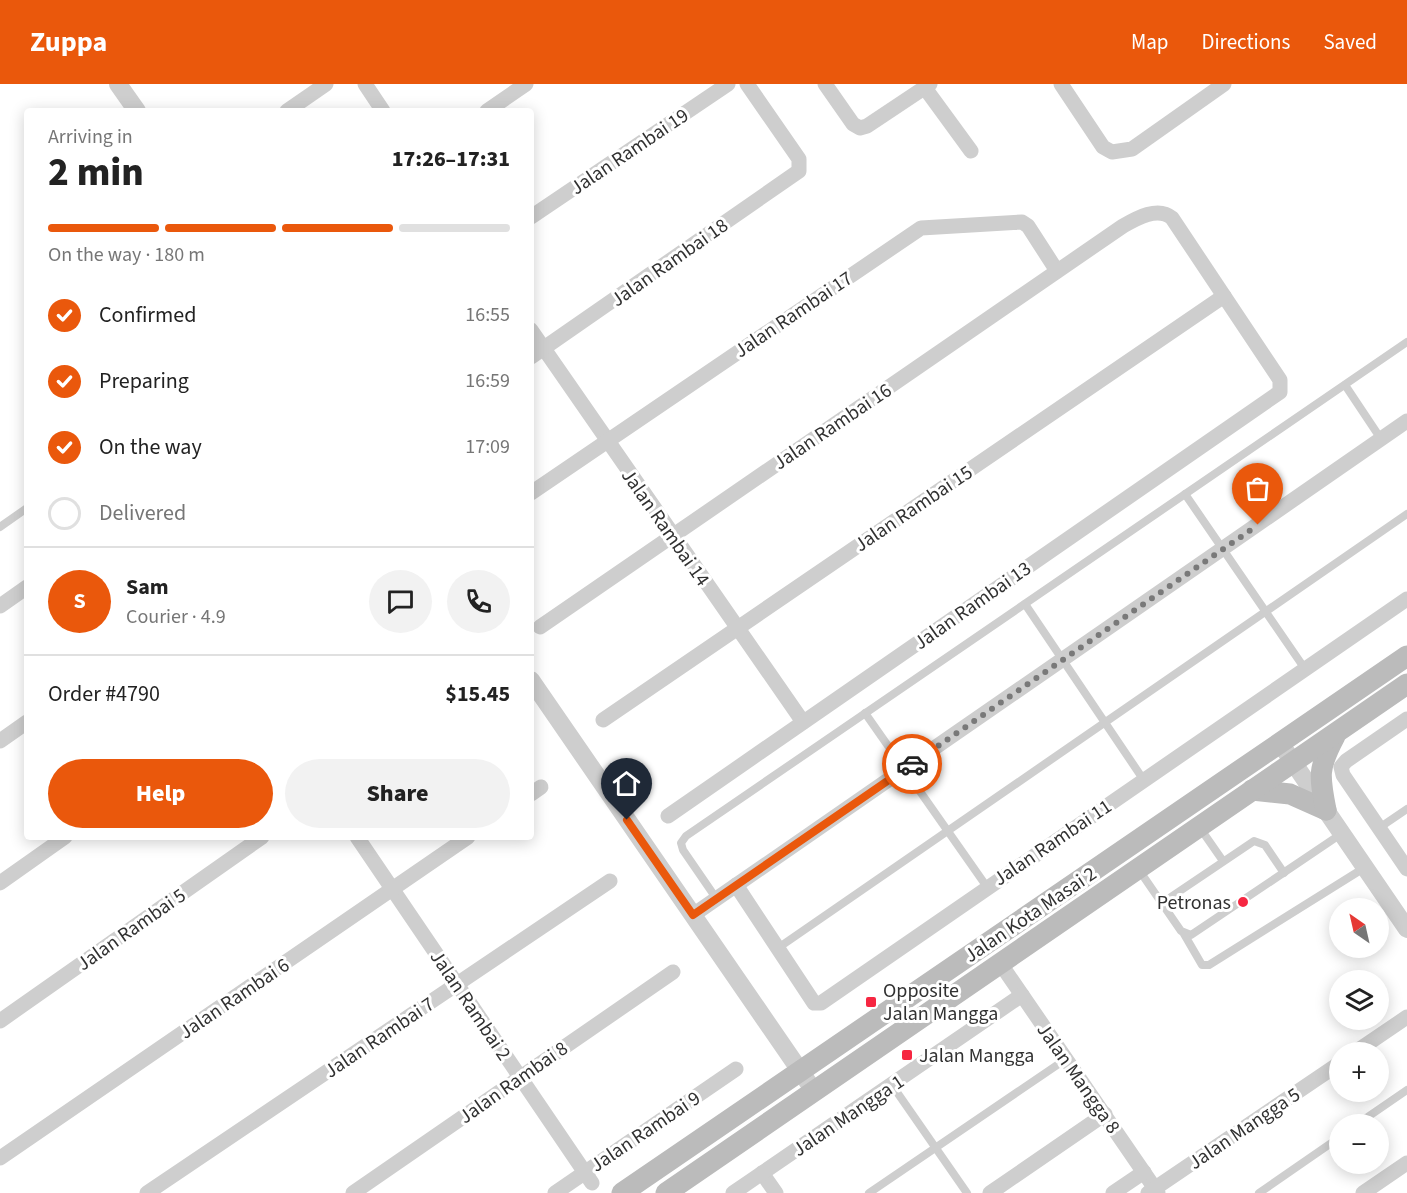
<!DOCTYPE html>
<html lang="en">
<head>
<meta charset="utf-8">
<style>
  :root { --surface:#fff; --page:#f2f2f2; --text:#222; --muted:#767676; --line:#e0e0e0; --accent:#ea580c }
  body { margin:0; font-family:"Source Sans 3",sans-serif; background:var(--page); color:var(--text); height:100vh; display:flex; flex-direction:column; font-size:22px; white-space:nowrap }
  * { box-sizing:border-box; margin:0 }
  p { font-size:20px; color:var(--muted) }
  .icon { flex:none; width:33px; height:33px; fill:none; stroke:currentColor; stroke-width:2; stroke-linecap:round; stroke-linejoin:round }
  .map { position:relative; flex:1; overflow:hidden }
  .side { position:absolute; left:24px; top:24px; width:510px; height:732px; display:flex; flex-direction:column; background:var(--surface); border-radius:6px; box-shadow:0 3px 15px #0003 }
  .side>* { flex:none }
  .needle { width:39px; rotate:326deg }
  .controls { position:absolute; left:1329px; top:814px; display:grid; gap:12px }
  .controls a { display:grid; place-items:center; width:60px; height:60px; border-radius:50%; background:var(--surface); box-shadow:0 3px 15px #0003; font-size:30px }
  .pin { position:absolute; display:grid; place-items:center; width:51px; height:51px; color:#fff; margin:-62px -26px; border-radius:50% 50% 50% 0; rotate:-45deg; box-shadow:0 0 6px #0007 }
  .pin .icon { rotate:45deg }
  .courier { position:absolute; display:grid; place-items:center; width:60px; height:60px; margin:-30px; border:4px solid #ea580c; border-radius:50%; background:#fff; color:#222; box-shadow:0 2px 8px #0007 }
  .head em { font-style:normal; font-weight:800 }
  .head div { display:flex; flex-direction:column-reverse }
  .head { display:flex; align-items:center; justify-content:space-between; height:102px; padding:0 24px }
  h1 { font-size:39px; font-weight:800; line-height:45px }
  .bar { display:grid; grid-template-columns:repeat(4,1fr); gap:9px 6px; align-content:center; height:72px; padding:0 24px }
  .bar i { height:8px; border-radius:4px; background:var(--line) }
  .bar .selected { background:var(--accent) }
  .bar p { grid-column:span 4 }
  .line { display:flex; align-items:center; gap:15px; padding:0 24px; border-top:2px solid var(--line) }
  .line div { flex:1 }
  .round { display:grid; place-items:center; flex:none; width:63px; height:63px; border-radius:32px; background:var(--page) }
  ol { padding:0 24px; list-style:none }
  li { display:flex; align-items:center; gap:18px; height:66px }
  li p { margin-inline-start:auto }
  li .icon { padding:6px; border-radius:50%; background:var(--accent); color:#fff; stroke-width:4 }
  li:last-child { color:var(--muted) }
  li i { width:33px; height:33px; border:3px solid var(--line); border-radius:50% }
  .primary-button { display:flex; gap:12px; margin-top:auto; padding:12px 24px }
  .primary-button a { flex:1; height:69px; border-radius:36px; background:var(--accent); color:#fff; font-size:24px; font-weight:800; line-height:69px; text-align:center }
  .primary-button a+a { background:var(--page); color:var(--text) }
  header { display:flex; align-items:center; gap:36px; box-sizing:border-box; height:84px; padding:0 30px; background:var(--accent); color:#fff }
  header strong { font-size:28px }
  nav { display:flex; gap:33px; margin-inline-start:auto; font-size:21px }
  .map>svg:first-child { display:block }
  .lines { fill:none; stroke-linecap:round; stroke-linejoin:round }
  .service { stroke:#cecece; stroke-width:8 }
  .minor { stroke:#cecece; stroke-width:15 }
  .tertiary { stroke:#cecece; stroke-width:18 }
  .secondary { stroke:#bbb; stroke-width:21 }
  .done { stroke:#797979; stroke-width:6; stroke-dasharray:0 10.8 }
  .route { stroke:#ea580c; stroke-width:8 }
  .poi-dot { fill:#f62641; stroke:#fff; stroke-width:2 }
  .labels { text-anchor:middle; stroke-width:6; stroke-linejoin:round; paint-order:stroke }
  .street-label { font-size:20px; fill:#313131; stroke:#fff }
  .poi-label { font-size:20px; fill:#313131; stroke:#fff; text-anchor:start }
</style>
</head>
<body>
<header>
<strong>Zuppa</strong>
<nav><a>Map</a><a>Directions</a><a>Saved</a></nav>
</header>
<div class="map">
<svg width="1407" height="1109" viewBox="0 0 1407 1109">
  <rect width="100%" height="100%" fill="#fff"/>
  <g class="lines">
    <g class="service">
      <polyline points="1345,301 1381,355"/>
      <polyline points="1185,410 1305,585"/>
      <polyline points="0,443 27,424"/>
      <polyline points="1025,520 1143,695"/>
      <polyline points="865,629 987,803"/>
      <polyline points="1200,744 1223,777"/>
      <polyline points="1379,744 1407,725"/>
      <polyline points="1139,786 1181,847 1191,851 1341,750"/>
      <polyline points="716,814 683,766 681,759 686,752 1407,258"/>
      <polyline points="1162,819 1254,757 1265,761 1284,789"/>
      <polyline points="1184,850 1202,881 1209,881 1364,784"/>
      <polyline points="778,864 1407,430"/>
      <polyline points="892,1001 967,1109"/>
      <polyline points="1356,1041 1407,1006"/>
      <polyline points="869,1109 1066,975"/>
      <polyline points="1259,1109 1340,1053"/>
    </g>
    <g class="minor">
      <polyline points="365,0 383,27"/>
      <polyline points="825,0 853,40 860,44 867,42 930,0"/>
      <polyline points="1061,0 1103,63 1112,68 1132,65 1224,0"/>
      <polyline points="925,4 971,67"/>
      <polyline points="287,27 326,0"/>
      <polyline points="487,27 526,0"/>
      <polyline points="531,133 728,0"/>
      <polyline points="531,246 803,638"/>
      <polyline points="531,273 799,87 799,75 747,0"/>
      <polyline points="531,409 921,144 1022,138 1028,142 1057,187"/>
      <polyline points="0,522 27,503"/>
      <path d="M540 543 1123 142C1137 134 1158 122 1172 134L1280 296V308L668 732"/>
      <polyline points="1407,635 1346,677 1341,683 1343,691 1407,785"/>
      <polyline points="603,636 1224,212"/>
      <polyline points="0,657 27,638"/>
      <polyline points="531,710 541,703"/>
      <polyline points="357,753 592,1099"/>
      <polyline points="0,799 65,753"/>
      <polyline points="736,801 814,919 821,919 1407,515"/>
      <polyline points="693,831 1407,337"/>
      <polyline points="1000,879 1158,1109"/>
      <polyline points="0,937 262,753"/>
      <polyline points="1354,969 1407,933"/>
      <polyline points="0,1074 468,753"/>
      <polyline points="762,1089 776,1109"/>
      <polyline points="147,1109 610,797"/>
      <polyline points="353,1109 673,888"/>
      <polyline points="555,1109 736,985"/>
      <polyline points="733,1109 1022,911"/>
      <polyline points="990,1109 1105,1030"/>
      <polyline points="1113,1109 1144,1088"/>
      <polyline points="1148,1109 1340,979"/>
      <polyline points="1363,1109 1407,1079"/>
    </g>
    <g class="tertiary">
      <polyline points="118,0 137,27"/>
      <polyline points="531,596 814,1007"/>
      <polyline points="1280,659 1407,845"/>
    </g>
    <g class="secondary">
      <polyline points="1252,706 1290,710 1326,726"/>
      <path d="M1326 726C1319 691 1318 684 1335 652"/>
      <polyline points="622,1109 1407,572"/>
      <polyline points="666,1109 1407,600"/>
    </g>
  </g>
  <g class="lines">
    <polyline class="done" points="912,680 1258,441"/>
    <polyline class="route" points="627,736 693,831 912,680"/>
  </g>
  <g class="poi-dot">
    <circle cx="1243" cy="818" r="6"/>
    <rect x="865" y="912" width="12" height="12" rx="3"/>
    <rect x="901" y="965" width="12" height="12" rx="3"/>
  </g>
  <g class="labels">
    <g class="street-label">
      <text transform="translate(629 67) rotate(-34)" y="7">Jalan Rambai 19</text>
      <text transform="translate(669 178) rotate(-35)" y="7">Jalan Rambai 18</text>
      <text transform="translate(793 230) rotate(-34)" y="7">Jalan Rambai 17</text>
      <text transform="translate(832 342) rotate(-34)" y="7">Jalan Rambai 16</text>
      <text transform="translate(913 424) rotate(-34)" y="7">Jalan Rambai 15</text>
      <text transform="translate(666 443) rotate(55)" y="7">Jalan Rambai 14</text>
      <text transform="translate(972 521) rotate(-35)" y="7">Jalan Rambai 13</text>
      <text transform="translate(1052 758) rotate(-34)" y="7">Jalan Rambai 11</text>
      <text transform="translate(1030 830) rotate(-34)" y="7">Jalan Kota Masai 2</text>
      <text transform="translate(131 845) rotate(-35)" y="7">Jalan Rambai 5</text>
      <text transform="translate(234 914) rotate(-34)" y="7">Jalan Rambai 6</text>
      <text transform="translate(471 921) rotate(56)" y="7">Jalan Rambai 2</text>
      <text transform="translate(379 953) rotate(-34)" y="7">Jalan Rambai 7</text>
      <text transform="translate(1079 994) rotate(55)" y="7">Jalan Mangga 8</text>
      <text transform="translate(513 998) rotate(-35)" y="7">Jalan Rambai 8</text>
      <text transform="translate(848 1031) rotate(-34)" y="7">Jalan Mangga 1</text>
      <text transform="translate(1244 1044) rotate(-34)" y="7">Jalan Mangga 5</text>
      <text transform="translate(645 1047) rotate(-34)" y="7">Jalan Rambai 9</text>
    </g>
    <g class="poi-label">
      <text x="1231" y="825" text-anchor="end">Petronas</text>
      <text x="883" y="913">Opposite<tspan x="883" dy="23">Jalan Mangga</tspan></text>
      <text x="919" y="978">Jalan Mangga</text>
    </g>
  </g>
</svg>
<div class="controls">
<a><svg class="needle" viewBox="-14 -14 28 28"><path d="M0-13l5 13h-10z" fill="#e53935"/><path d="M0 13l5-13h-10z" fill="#767676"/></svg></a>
<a><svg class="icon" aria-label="layers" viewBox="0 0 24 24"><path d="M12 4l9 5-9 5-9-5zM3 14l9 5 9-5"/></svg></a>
<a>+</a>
<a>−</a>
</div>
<div class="pin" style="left:1258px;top:441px;background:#ea580c"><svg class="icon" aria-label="bag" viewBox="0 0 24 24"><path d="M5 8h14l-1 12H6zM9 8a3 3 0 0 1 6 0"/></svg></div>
<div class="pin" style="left:627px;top:736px;background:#1f2937"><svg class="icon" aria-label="home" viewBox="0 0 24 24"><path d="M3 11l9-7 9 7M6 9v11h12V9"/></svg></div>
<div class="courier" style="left:912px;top:680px"><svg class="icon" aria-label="car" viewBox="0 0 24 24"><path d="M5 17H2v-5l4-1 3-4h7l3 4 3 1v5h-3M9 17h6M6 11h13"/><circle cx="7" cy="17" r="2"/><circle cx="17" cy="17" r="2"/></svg></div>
<section class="side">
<div class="head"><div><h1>2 min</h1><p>Arriving in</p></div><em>17:26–17:31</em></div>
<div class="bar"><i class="selected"></i><i class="selected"></i><i class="selected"></i><i></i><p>On the way · 180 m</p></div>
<ol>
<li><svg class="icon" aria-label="check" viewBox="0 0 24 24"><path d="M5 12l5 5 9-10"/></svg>Confirmed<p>16:55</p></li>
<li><svg class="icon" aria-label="check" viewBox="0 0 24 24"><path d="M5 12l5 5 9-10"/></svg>Preparing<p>16:59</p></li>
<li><svg class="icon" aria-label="check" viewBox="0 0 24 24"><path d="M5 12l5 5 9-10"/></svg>On the way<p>17:09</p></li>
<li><i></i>Delivered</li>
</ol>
<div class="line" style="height:108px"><b class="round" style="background:var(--accent);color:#fff">S</b><div><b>Sam</b><p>Courier · 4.9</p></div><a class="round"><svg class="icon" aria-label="chat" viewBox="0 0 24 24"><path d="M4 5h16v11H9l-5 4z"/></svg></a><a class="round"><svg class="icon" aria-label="phone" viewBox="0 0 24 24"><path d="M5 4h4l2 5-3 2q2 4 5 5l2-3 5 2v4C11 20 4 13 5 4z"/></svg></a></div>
<div class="line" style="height:78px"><div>Order #4790</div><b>$15.45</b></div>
<div class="primary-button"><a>Help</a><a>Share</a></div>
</section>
</div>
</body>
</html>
